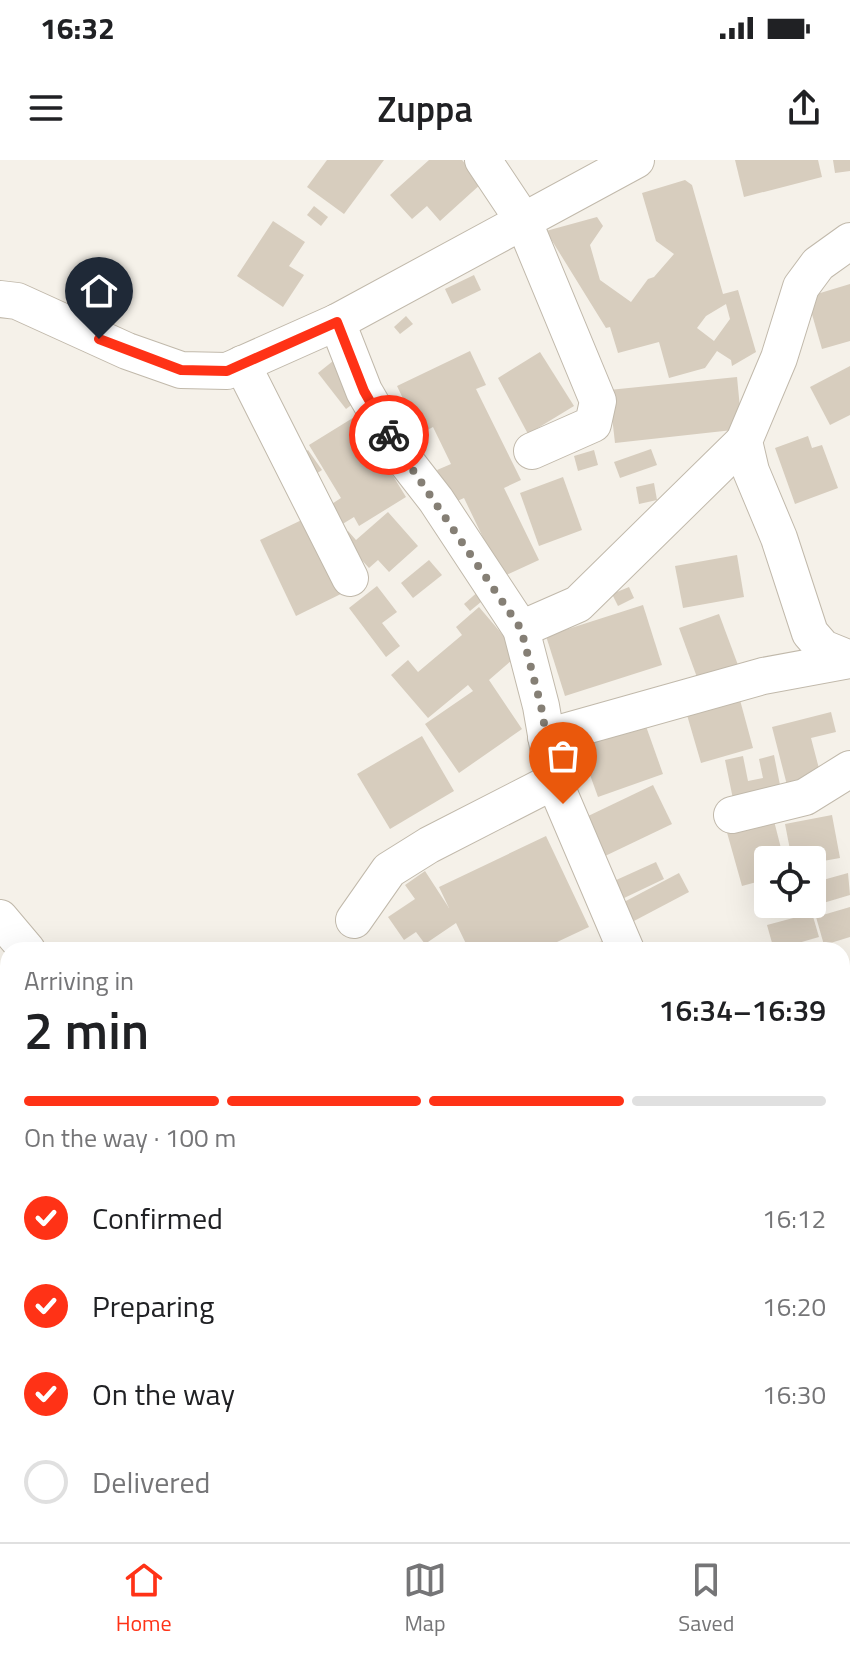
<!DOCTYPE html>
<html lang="en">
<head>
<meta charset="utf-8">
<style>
  :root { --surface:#fff; --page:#f6f6f6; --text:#202124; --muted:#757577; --line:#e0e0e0; --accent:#ff3216 }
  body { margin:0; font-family:"Titillium Web",sans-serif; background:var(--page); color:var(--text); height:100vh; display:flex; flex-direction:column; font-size:30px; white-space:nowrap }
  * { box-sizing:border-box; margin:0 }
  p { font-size:26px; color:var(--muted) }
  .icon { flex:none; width:44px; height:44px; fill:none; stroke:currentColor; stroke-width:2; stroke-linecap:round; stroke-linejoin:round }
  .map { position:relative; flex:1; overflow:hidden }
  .details { position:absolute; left:0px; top:782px; width:850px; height:600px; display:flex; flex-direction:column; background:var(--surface); border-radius:24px 24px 0 0; box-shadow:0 8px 32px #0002 }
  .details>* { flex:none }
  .controls { position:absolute; left:754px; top:686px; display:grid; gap:16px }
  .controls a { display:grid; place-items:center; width:72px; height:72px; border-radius:8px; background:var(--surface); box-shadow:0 8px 32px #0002; font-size:40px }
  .pin { position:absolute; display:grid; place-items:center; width:68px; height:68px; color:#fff; margin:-82px -34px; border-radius:50% 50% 50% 0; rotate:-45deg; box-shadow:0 0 8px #0007 }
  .pin .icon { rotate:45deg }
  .courier { position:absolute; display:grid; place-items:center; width:80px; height:80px; margin:-40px; border:6px solid #ff3216; border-radius:50%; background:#fff; color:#222; box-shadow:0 2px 10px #0007 }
  .head em { font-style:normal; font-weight:600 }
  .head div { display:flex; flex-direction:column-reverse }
  .head { display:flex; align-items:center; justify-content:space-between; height:136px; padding:0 24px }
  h1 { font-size:52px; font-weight:600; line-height:60px }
  .bar { display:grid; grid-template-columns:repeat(4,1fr); gap:12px 8px; align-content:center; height:96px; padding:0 24px }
  .bar i { height:10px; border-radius:6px; background:var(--line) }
  .bar .on { background:var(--accent) }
  .bar p { grid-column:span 4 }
  ol { padding:0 24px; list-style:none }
  li { display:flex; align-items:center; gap:24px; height:88px }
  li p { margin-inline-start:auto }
  li .icon { padding:8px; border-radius:50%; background:var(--accent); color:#fff; stroke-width:4 }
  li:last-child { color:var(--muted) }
  li i { width:44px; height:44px; border:4px solid var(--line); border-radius:50% }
  .status { display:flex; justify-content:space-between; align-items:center; height:56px; padding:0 40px; background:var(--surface); direction:ltr }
  .status svg { height:22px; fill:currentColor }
  header { display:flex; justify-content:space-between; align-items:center; height:104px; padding:0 24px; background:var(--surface); font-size:36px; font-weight:600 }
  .tabs { display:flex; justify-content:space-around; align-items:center; height:112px; border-top:2px solid var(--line); background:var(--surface); font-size:22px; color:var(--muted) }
  .tabs a { display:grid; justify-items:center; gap:4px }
  .tabs .on { color:var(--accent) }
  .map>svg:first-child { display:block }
  .building { fill:#d7cdbe; fill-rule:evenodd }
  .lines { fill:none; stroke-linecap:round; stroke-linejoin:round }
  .minor-casing { stroke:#c1b9ab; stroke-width:38 }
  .minor { stroke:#fff; stroke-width:36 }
  .done { stroke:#857f75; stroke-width:8; stroke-dasharray:0 14.4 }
  .route { stroke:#ff3216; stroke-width:10 }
</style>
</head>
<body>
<div class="status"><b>16:32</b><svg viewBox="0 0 49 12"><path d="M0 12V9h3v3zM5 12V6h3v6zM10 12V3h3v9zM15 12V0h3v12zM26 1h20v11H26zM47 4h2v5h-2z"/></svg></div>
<header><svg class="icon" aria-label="menu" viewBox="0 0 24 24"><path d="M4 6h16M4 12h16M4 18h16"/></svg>Zuppa<svg class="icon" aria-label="share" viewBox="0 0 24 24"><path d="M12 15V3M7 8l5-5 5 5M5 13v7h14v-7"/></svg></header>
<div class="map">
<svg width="850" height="1382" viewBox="0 0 850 1382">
  <rect width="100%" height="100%" fill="#f5f1e9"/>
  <g class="building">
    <polygon points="327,0 384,0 344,54 307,27"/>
    <polygon points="429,0 462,0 482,23 440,61 427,46 412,59 390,35"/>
    <polygon points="735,0 818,0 822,17 744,37"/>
    <polygon points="833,0 850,0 850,11 835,13"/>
    <path d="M685 20 692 25 723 134 738 130 756 192 732 206 731 200 717 191 705 208 669 218 659 182 618 193 610 167 606 168 546 71 597 57 603 66 590 85 600 120 631 142 648 119 654 117 674 94 656 81 642 33ZM726 144 730 159 714 181 697 168 706 156Z"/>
    <polygon points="314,46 328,57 321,66 307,55"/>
    <polygon points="273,61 305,82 289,106 304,115 283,147 237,116"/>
    <polygon points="474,115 481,130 452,144 445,129"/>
    <polygon points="850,124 850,181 822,189 807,137"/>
    <polygon points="406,156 413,164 400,174 394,167"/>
    <polygon points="470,191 486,225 476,229 521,320 504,328 539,400 502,417 464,338 453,343 437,310 451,304 433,267 420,274 397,226"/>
    <polygon points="540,192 574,246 528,274 498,218"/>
    <polygon points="333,201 362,237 346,249 318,213"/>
    <polygon points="850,206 850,255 830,265 810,227"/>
    <polygon points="737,217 742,269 615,283 609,230"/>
    <polygon points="356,256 406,337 359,366 354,357 336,368 324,349 341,338 309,285"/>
    <polygon points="808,276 812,288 822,285 838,328 795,344 775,288"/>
    <polygon points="651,289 657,305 620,318 614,302"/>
    <polygon points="308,290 322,310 310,318 297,298"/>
    <polygon points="594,290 598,305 578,311 574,296"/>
    <polygon points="563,317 582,370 539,386 520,333"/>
    <polygon points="654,323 657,340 639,344 636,327"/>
    <polygon points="388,352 418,386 389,412 378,400 369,408 341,377 348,371 356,380"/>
    <polygon points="310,356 347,431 296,456 260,380"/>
    <polygon points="737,395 744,437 683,448 675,406"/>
    <polygon points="429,400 442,415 413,438 401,423"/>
    <polygon points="377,426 397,452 382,463 400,486 386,497 349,448"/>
    <polygon points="629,427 634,438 618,446 612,434"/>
    <polygon points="480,430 487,437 470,451 464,444"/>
    <polygon points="643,445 662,505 565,536 546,476"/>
    <polygon points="479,447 519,494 489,520 522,569 459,613 425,564 473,531 468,525 428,558 391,515 408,500 418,512 462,475 456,467"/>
    <polygon points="719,454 738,505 698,520 679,468"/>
    <polygon points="740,540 753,588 701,603 687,555"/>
    <polygon points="831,552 836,572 811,578 822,620 788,629 772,567"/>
    <polygon points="642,555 663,614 598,637 577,579"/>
    <polygon points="422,576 454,631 390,669 357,614"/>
    <polygon points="774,595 781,630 733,639 725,600 743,596 748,621 763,618 759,599"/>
    <polygon points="653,625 672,664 603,697 584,658"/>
    <polygon points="832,655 840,698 812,703 812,700 792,700 785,664"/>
    <polygon points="773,657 784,700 768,700 768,719 742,726 726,669"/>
    <polygon points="546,676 589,767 540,790 469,790 456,763 425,784 416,772 404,780 388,757 415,739 405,725 425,711 449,748 439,727"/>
    <polygon points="656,702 664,719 622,739 614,721"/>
    <polygon points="679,713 689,732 634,761 624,742"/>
    <polygon points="848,713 850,735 803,749 802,744 812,744 812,723"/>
    <polygon points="850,747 850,777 824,785 816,757"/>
    <polygon points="812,753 819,777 774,790 767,765"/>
    <polygon points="609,780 611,790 564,790 564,789"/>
    <polygon points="850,834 850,881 842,882 842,835"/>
    <polygon points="850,911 850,955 842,956 842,912"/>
    <polygon points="8,1308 8,1374 27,1374 23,1382 0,1382 0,1313 4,1315"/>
    <polygon points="45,1374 83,1374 78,1382 59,1382"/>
    <polygon points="90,1374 132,1374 126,1382 96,1382 88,1377"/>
  </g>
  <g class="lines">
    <g class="minor-casing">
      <g id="minor">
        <polyline points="483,0 523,60 598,241 593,264 532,291"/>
        <polyline points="850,81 818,104 801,127 779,198 744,281 751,311 779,378 810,473 823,488 850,499"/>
        <polyline points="0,139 17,141 127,191 181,210 227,211 337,162 636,0"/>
        <polyline points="337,162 364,231 401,295 436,340 521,469 541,546 554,621 626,790"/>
        <polyline points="242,204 350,418"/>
        <polyline points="521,469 578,444 744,281"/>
        <polyline points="546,577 763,516 850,500"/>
        <polyline points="732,655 805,637 850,609"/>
        <polyline points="0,758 27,790"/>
        <polyline points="354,760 389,710 429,685 554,621"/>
        <polyline points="842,893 850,894"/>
        <polyline points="0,1261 8,1258"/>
      </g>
    </g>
    <use href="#minor" class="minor"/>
  </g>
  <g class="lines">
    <polyline class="done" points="389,275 521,469 541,546 554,621 563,644"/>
    <polyline class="route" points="99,179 181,210 227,211 337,162 364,231 389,275"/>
  </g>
</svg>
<div class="controls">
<a><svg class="icon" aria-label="locate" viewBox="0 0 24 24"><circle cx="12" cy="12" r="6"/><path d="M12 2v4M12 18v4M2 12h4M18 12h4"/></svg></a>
</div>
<div class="pin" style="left:563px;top:644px;background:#ea580c"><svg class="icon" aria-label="bag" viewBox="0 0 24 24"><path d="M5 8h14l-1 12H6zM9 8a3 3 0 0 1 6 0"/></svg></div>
<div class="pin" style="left:99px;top:179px;background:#1f2937"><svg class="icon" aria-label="home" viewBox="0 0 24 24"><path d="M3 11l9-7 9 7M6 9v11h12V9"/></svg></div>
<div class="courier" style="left:389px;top:275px"><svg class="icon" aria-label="bike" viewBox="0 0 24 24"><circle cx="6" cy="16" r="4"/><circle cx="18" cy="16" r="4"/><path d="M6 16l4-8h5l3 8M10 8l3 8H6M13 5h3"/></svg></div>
<section class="details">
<div class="head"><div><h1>2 min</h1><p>Arriving in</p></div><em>16:34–16:39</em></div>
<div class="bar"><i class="on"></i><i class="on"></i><i class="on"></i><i></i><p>On the way · 100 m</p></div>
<ol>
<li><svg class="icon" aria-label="check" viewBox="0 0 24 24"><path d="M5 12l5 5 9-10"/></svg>Confirmed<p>16:12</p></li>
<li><svg class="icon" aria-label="check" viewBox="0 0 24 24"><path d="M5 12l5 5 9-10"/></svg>Preparing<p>16:20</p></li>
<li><svg class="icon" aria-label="check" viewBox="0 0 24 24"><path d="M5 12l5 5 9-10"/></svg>On the way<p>16:30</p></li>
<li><i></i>Delivered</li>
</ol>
</section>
</div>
<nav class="tabs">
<a class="on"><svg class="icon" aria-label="home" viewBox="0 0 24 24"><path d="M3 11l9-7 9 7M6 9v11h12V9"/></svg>Home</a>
<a><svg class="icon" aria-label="map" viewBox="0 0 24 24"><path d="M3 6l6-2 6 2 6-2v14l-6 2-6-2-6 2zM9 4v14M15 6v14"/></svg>Map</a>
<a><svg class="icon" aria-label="saved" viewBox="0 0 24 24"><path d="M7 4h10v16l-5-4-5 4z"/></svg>Saved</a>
</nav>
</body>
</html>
